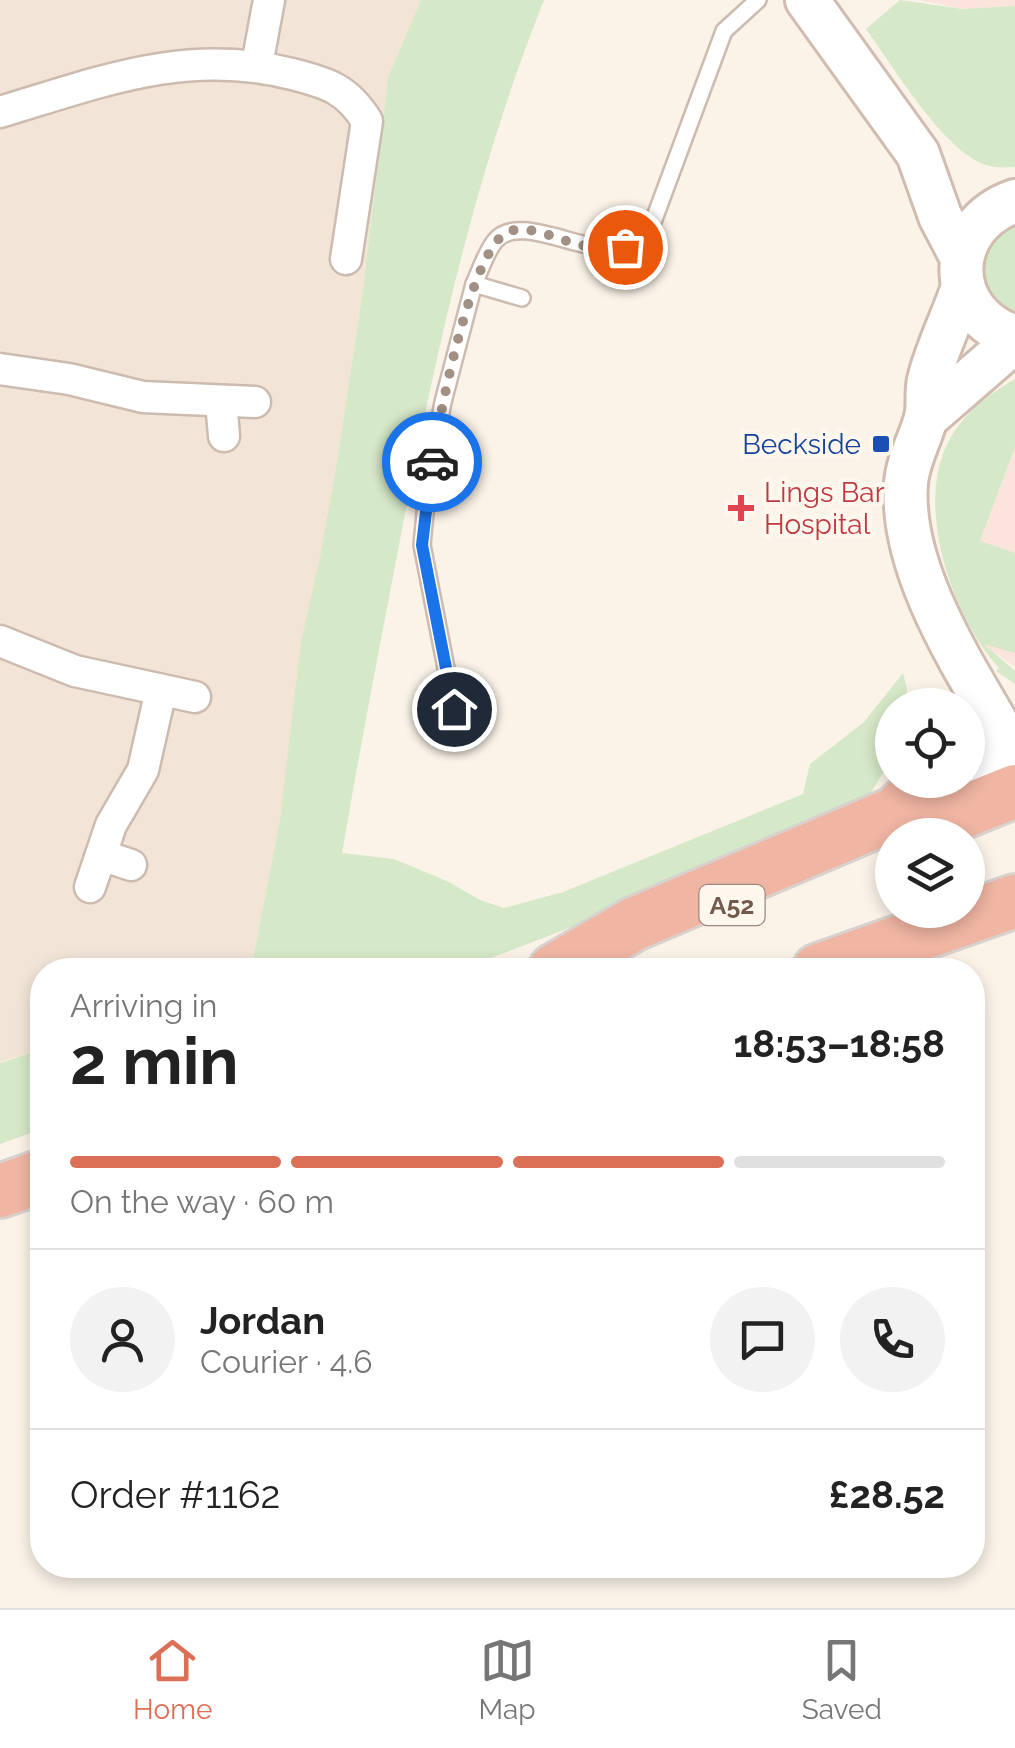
<!DOCTYPE html>
<html lang="en">
<head>
<meta charset="utf-8">
<style>
  :root { --surface:#fff; --page:#f2f2f2; --text:#222; --muted:#767676; --line:#e0e0e0; --accent:#db7056 }
  body { margin:0; font-family:Raleway,sans-serif; background:var(--page); color:var(--text); height:100vh; display:flex; flex-direction:column; font-size:38px; white-space:nowrap }
  * { box-sizing:border-box; margin:0 }
  p { font-size:32px; color:var(--muted) }
  .icon { flex:none; width:55px; height:55px; fill:none; stroke:currentColor; stroke-width:2; stroke-linecap:round; stroke-linejoin:round }
  .map { position:relative; flex:1; overflow:hidden }
  .details { position:absolute; left:30px; top:958px; width:955px; height:620px; display:flex; flex-direction:column; background:var(--surface); border-radius:40px; box-shadow:0 5px 15px #0003 }
  .details>* { flex:none }
  .controls { position:absolute; left:875px; top:688px; display:grid; gap:20px }
  .controls a { display:grid; place-items:center; width:110px; height:110px; border-radius:50%; background:var(--surface); box-shadow:0 5px 15px #0003; font-size:50px }
  .pin { position:absolute; display:grid; place-items:center; width:85px; height:85px; color:#fff; margin:-42px; border:5px solid #fff; border-radius:50%; box-shadow:0 2px 10px #0007 }
  .courier { position:absolute; display:grid; place-items:center; width:100px; height:100px; margin:-50px; border:8px solid #1a73e8; border-radius:50%; background:#fff; color:#222; box-shadow:0 2px 12px #0007 }
  .head em { font-style:normal; font-weight:700 }
  .head div { display:flex; flex-direction:column-reverse }
  .head { display:flex; align-items:center; justify-content:space-between; height:170px; padding:0 40px }
  h1 { font-size:65px; font-weight:700; line-height:75px }
  .bar { display:grid; grid-template-columns:repeat(4,1fr); gap:15px 10px; align-content:center; height:120px; padding:0 40px }
  .bar i { height:12px; border-radius:8px; background:var(--line) }
  .bar .current { background:var(--accent) }
  .bar p { grid-column:span 4 }
  .line { display:flex; align-items:center; gap:25px; padding:0 40px; border-top:2px solid var(--line) }
  .line div { flex:1 }
  .round { display:grid; place-items:center; flex:none; width:105px; height:105px; border-radius:52px; background:var(--page) }
  .menu { display:flex; justify-content:space-around; align-items:center; height:140px; border-top:2px solid var(--line); background:var(--surface); font-size:28px; color:var(--muted) }
  .menu a { display:grid; justify-items:center; gap:5px }
  .menu .current { color:var(--accent) }
  .map>svg:first-child { display:block }
  .residential { fill:#f2e5d7 }
  .commercial { fill:#fae4dc }
  .green { fill:#d5e8c7 }
  .lines { fill:none; stroke-linecap:round; stroke-linejoin:round }
  .lane-casing { stroke:#ccbbae; stroke-width:20 }
  .street-casing { stroke:#ccbbae; stroke-width:35 }
  .secondary-casing { stroke:#d1bdaf; stroke-width:48 }
  .highway-casing { stroke:#d8d1cd; stroke-width:58 }
  .lane { stroke:#fff; stroke-width:15 }
  .street { stroke:#fff; stroke-width:30 }
  .secondary { stroke:#fff; stroke-width:42 }
  .highway { stroke:#f0b5a3; stroke-width:52 }
  .done { stroke:#a39084; stroke-width:10; stroke-dasharray:0 18 }
  .route { stroke:#1a73e8; stroke-width:12 }
  .transit-dot { fill:#1a4fb4; stroke:#fef7ee; stroke-width:4 }
  .health-dot { fill:#e0444e; stroke:#fef7ee; stroke-width:4 }
  .labels { text-anchor:middle; stroke-width:10; stroke-linejoin:round; paint-order:stroke }
  .shield { fill:#fef7ee; stroke:#9d897e; stroke-width:2.5 }
  .shield-label { font-size:25px; font-weight:bold; fill:#735a4e }
  .transit-label { font-size:28px; fill:#164399; stroke:#fef7ee; text-anchor:end }
  .health-label { font-size:28px; fill:#be3a42; stroke:#fef7ee; text-anchor:start }
</style>
</head>
<body>
<div class="map">
<svg width="1015" height="1608" viewBox="0 0 1015 1608">
  <rect width="100%" height="100%" fill="#fbf3e8"/>
  <polygon class="residential" points="0,0 421,0 388,77 363,289 337,462 280,819 251,970 42,970 42,1049 0,1062"/>
  <g class="commercial">
    <polygon points="918,0 1015,0 1015,6 963,9"/>
    <polygon points="1015,447 1015,667 984,645 999,610 962,590"/>
  </g>
  <g class="green">
    <path d="M421 0H544C474 175 435 356 400 540 380 644 360 748 342 853L394 859 449 882 480 900 504 908 563 892 803 794 810 764 864 722 903 673 907 689 906 705H892V758L866 801 603 915 460 970H251L280 819 301 642 320 558 337 462 363 289 388 77Z"/>
    <path d="M900 0 963 9 1015 6V167C1001 168 990 168 977 161 938 141 892 65 866 29Z"/>
    <polygon points="1015,217 1015,322 989,306 977,256"/>
    <path d="M1015 379V447L980 541 1015 553V653L984 644 1015 671V684L996 671 999 668C955 620 920 521 942 457 955 419 983 398 1015 379Z"/>
    <polygon points="42,1049 42,1129 0,1144 0,1063"/>
  </g>
  <g class="lines">
    <g class="lane-casing">
      <g id="lane">
        <path d="M522 298 474 284C480 271 486 252 495 241 519 211 587 257 623 247 636 244 645 232 653 222L724 31 758 0"/>
        <polyline points="454,709 422,545 428,482 443,402 474,284"/>
      </g>
    </g>
    <g class="street-casing">
      <g id="street">
        <polyline points="257,65 269,0"/>
        <path d="M0 112C100 82 187 47 292 74 328 83 347 89 367 121L346 259"/>
        <polyline points="0,369 69,379 143,397 255,402"/>
        <polyline points="221,401 224,436"/>
        <polyline points="0,641 75,671 195,697"/>
        <polyline points="101,855 131,865"/>
        <polyline points="90,887 111,825 143,770 161,690"/>
      </g>
    </g>
    <g class="secondary-casing">
      <g id="secondary">
        <polyline points="807,0 918,154 940,216 962,258"/>
        <path d="M1015 201C944 226 943 313 1015 337"/>
        <path d="M963 287C953 317 937 348 929 380 926 392 929 406 926 418 920 440 908 459 906 483 899 575 972 678 1015 755"/>
        <polyline points="926,418 1015,341"/>
        <polyline points="968,735 994,800"/>
      </g>
    </g>
    <g class="highway-casing">
      <g id="highway">
        <polyline points="906,835 1015,791"/>
        <polyline points="555,970 634,924 896,813 930,780"/>
        <polyline points="819,970 1015,901"/>
        <polyline points="0,1191 42,1176"/>
      </g>
    </g>
    <use href="#lane" class="lane"/>
    <use href="#street" class="street"/>
    <use href="#secondary" class="secondary"/>
    <use href="#highway" class="highway"/>
  </g>
  <g class="lines">
    <path class="done" d="M432 462C439 421 471 243 510 231 533 224 563 243 586 246 599 248 612 248 625 247"/>
    <polyline class="route" points="432,462 422,545 454,709"/>
  </g>
  <rect class="transit-dot" x="871" y="434" width="20" height="20" rx="5"/>
  <path class="health-dot" d="M736 493h10v10h10v10h-10v10h-10v-10h-10v-10h10z"/>
  <g class="labels">
    <rect class="shield" x="699.5" y="885" width="65" height="40" rx="8"/>
    <g class="shield-label">
      <text x="732" y="914">A52</text>
    </g>
    <g class="transit-label">
      <text x="861" y="454">Beckside</text>
    </g>
    <g class="health-label">
      <text x="764" y="502">Lings Bar<tspan x="764" dy="32">Hospital</tspan></text>
    </g>
  </g>
</svg>
<div class="controls">
<a><svg class="icon" aria-label="locate" viewBox="0 0 24 24"><circle cx="12" cy="12" r="6"/><path d="M12 2v4M12 18v4M2 12h4M18 12h4"/></svg></a>
<a><svg class="icon" aria-label="layers" viewBox="0 0 24 24"><path d="M12 4l9 5-9 5-9-5zM3 14l9 5 9-5"/></svg></a>
</div>
<div class="pin" style="left:625px;top:247px;background:#ea580c"><svg class="icon" aria-label="bag" viewBox="0 0 24 24"><path d="M5 8h14l-1 12H6zM9 8a3 3 0 0 1 6 0"/></svg></div>
<div class="pin" style="left:454px;top:709px;background:#1f2937"><svg class="icon" aria-label="home" viewBox="0 0 24 24"><path d="M3 11l9-7 9 7M6 9v11h12V9"/></svg></div>
<div class="courier" style="left:432px;top:462px"><svg class="icon" aria-label="car" viewBox="0 0 24 24"><path d="M5 17H2v-5l4-1 3-4h7l3 4 3 1v5h-3M9 17h6M6 11h13"/><circle cx="7" cy="17" r="2"/><circle cx="17" cy="17" r="2"/></svg></div>
<section class="details">
<div class="head"><div><h1>2 min</h1><p>Arriving in</p></div><em>18:53–18:58</em></div>
<div class="bar"><i class="current"></i><i class="current"></i><i class="current"></i><i></i><p>On the way · 60 m</p></div>
<div class="line" style="height:180px"><a class="round"><svg class="icon" aria-label="person" viewBox="0 0 24 24"><circle cx="12" cy="8" r="4"/><path d="M4 21q1-7 8-7t8 7"/></svg></a><div><b>Jordan</b><p>Courier · 4.6</p></div><a class="round"><svg class="icon" aria-label="chat" viewBox="0 0 24 24"><path d="M4 5h16v11H9l-5 4z"/></svg></a><a class="round"><svg class="icon" aria-label="phone" viewBox="0 0 24 24"><path d="M5 4h4l2 5-3 2q2 4 5 5l2-3 5 2v4C11 20 4 13 5 4z"/></svg></a></div>
<div class="line" style="height:130px"><div>Order #1162</div><b>£28.52</b></div>
</section>
</div>
<nav class="menu">
<a class="current"><svg class="icon" aria-label="home" viewBox="0 0 24 24"><path d="M3 11l9-7 9 7M6 9v11h12V9"/></svg>Home</a>
<a><svg class="icon" aria-label="map" viewBox="0 0 24 24"><path d="M3 6l6-2 6 2 6-2v14l-6 2-6-2-6 2zM9 4v14M15 6v14"/></svg>Map</a>
<a><svg class="icon" aria-label="saved" viewBox="0 0 24 24"><path d="M7 4h10v16l-5-4-5 4z"/></svg>Saved</a>
</nav>
</body>
</html>
